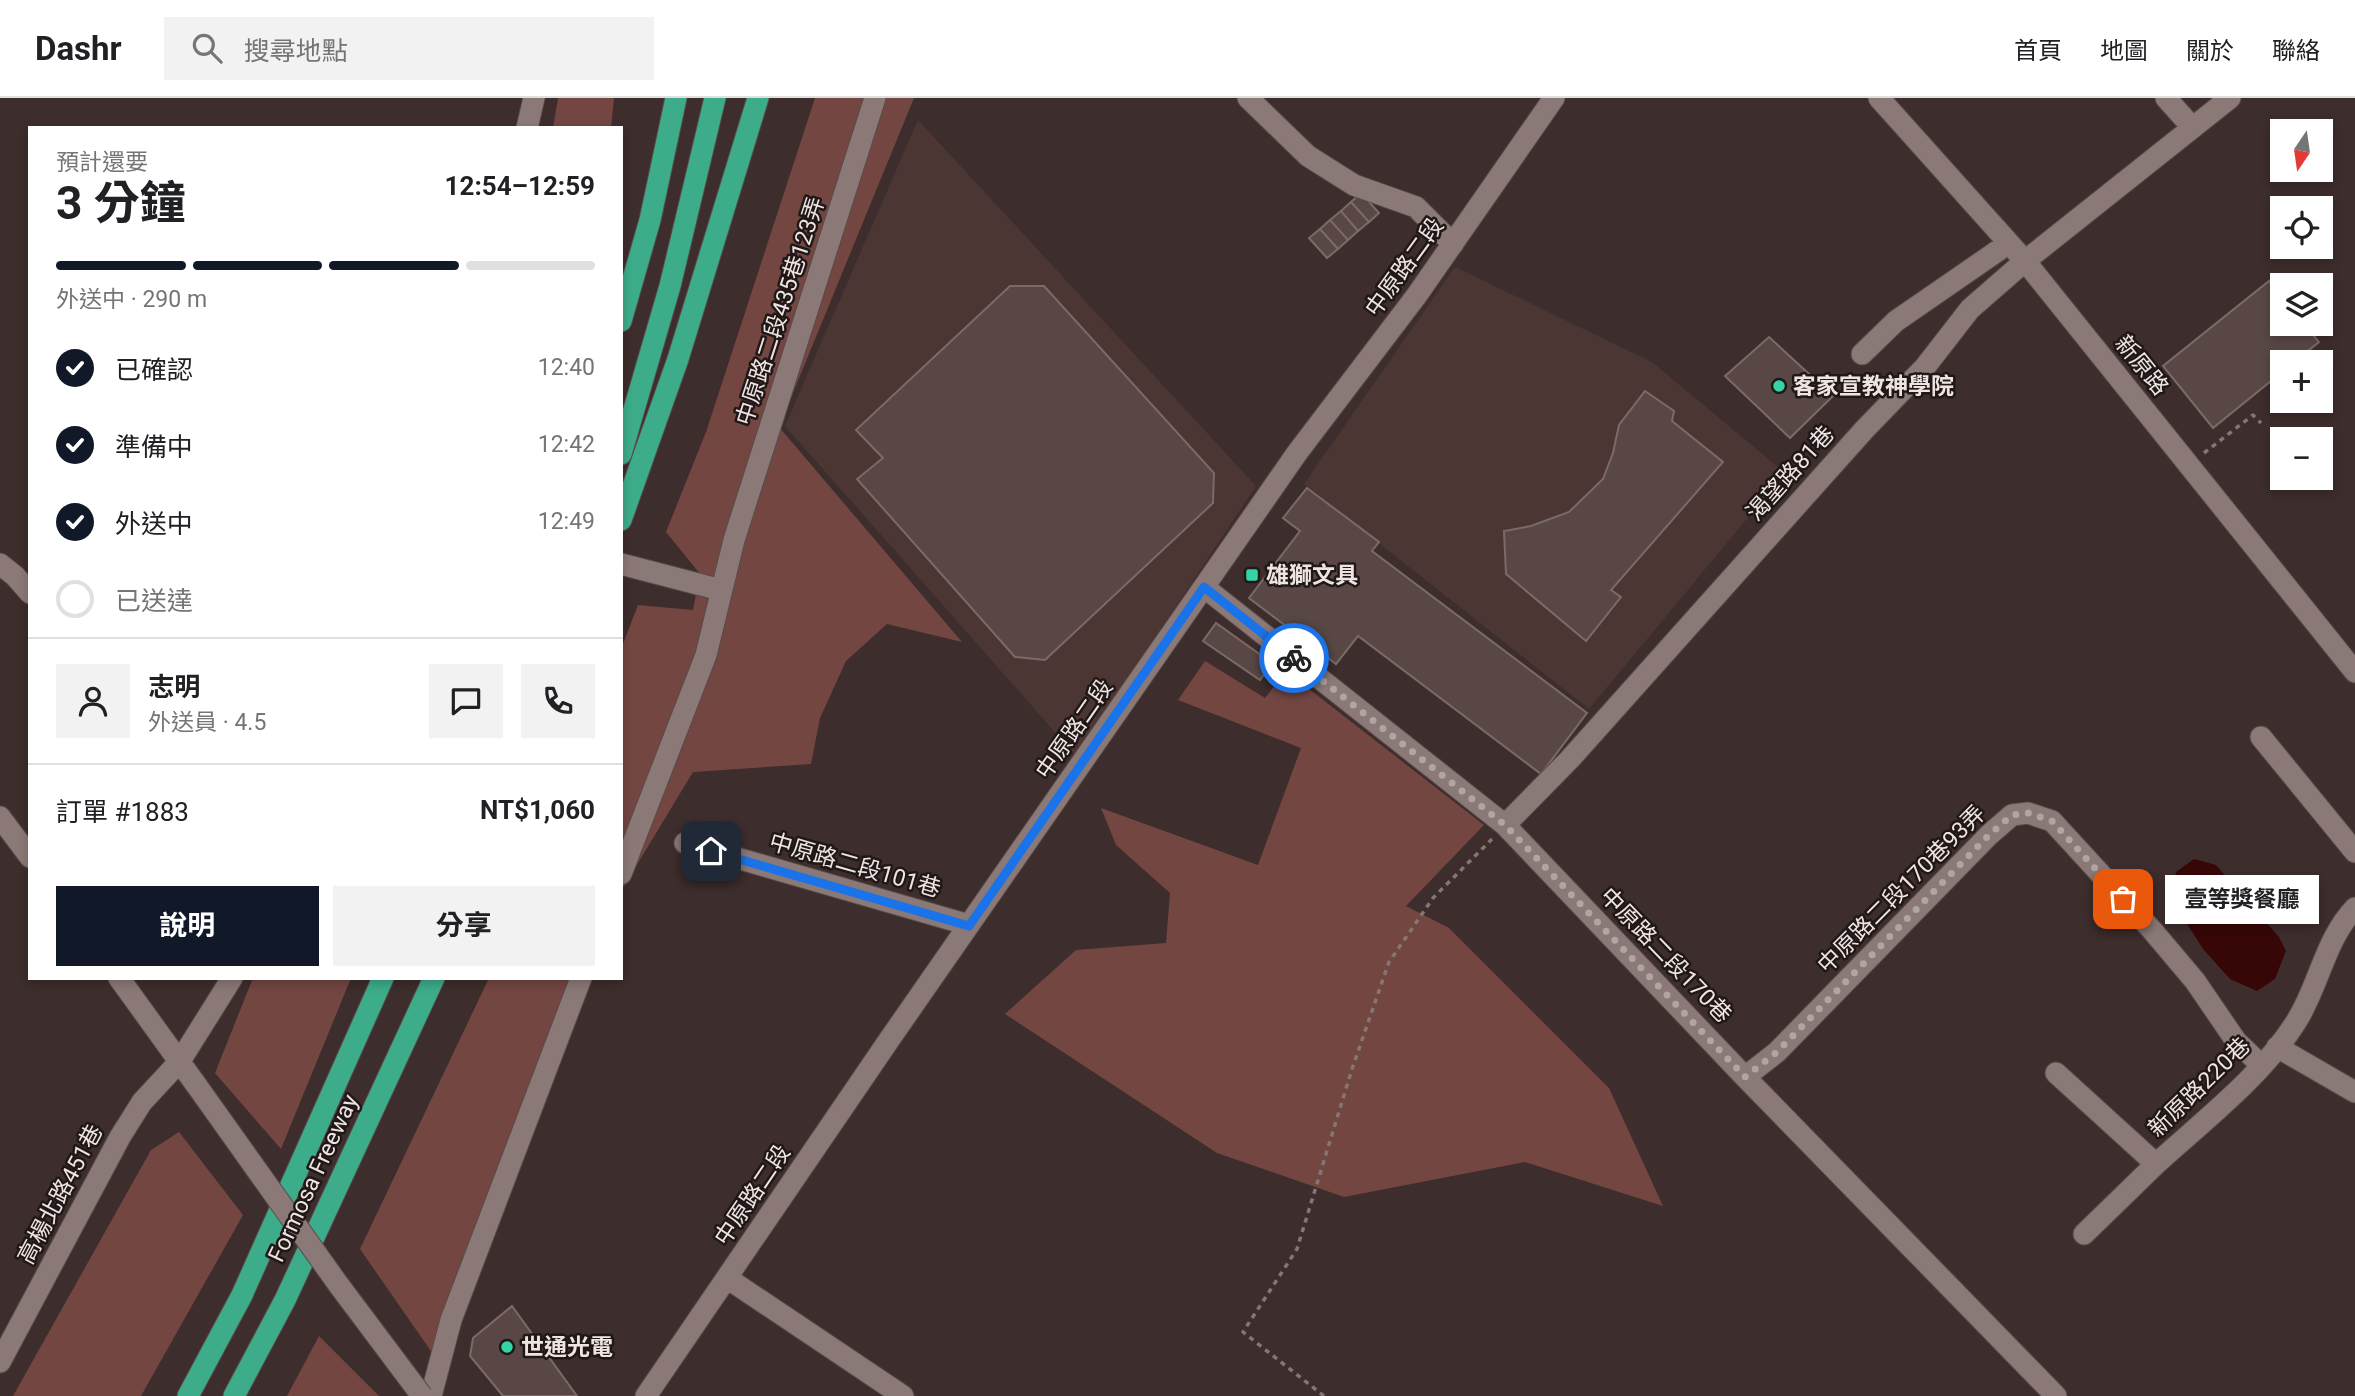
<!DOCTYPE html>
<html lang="zh-TW">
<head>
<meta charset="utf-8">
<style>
	body { margin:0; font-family:Roboto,"Noto Sans TC",sans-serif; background:#f2f2f2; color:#202124; height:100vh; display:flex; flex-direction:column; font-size:26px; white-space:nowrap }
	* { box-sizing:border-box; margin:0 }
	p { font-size:23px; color:#757577 }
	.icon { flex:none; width:38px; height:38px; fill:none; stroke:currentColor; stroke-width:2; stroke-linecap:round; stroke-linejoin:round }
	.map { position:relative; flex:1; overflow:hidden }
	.side { position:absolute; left:28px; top:28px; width:595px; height:854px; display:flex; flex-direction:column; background:#fff; border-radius:0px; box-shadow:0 4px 10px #0003 }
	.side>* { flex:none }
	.needle { width:46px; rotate:193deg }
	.fabs { position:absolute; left:2270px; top:21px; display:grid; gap:14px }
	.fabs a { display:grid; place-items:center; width:63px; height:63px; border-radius:0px; background:#fff; box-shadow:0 4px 10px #0003; font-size:35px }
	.pin { position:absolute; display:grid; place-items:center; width:60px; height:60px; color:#fff; margin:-30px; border-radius:14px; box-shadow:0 4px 10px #0006 }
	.courier { position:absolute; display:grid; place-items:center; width:70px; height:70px; margin:-35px; border:5px solid #1a73e8; border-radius:50%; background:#fff; color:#222; box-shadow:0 2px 9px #0007 }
	.bubble { position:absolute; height:49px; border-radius:0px; background:#fff; box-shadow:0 4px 10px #0003; font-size:23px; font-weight:700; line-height:49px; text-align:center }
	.head em { font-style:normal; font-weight:700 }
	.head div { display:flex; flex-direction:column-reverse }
	.head { display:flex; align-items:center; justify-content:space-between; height:119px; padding:0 28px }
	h1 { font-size:46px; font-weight:700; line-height:52px }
	.bar { display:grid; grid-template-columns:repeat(4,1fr); gap:10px 7px; align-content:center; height:84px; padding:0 28px }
	.bar i { height:9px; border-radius:5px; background:#e0e0e0 }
	.bar .current { background:#111827 }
	.bar p { grid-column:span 4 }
	.line { display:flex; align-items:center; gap:18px; padding:0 28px; border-top:2px solid #e0e0e0 }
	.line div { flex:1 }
	.round { display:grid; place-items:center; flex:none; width:74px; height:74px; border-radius:0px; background:#f2f2f2 }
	ol { padding:0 28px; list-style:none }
	li { display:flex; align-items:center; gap:21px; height:77px }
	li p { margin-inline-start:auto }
	li .icon { padding:7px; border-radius:50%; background:#111827; color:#fff; stroke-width:4 }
	li:last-child { color:#757577 }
	li i { width:38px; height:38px; border:4px solid #e0e0e0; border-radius:50% }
	.button { display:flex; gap:14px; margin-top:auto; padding:14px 28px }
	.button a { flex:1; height:80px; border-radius:0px; background:#111827; color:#fff; font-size:28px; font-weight:700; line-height:80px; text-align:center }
	.button a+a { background:#f2f2f2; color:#202124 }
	header { display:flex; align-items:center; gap:42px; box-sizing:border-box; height:98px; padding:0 35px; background:#fff; border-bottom:2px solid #e0e0e0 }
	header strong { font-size:33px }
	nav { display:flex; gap:38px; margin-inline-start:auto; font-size:24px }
	.search { width:490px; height:63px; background:#f2f2f2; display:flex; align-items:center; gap:18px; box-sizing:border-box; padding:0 24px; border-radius:0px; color:#757577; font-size:26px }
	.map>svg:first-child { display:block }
	.built { fill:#4c3634 }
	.green { fill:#734642 }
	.water { fill:#370707 }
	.building { fill:#584745; stroke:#7c6a68; stroke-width:2 }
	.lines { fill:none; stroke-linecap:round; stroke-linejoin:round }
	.minor-casing { stroke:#584b4a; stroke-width:23 }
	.highway-casing { stroke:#584b4a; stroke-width:23 }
	.path { stroke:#847675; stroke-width:3.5; stroke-dasharray:5 5; stroke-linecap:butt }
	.minor { stroke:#8b7977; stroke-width:21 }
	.highway { stroke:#3dac8a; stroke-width:21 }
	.minor-bridge-casing { stroke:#584b4a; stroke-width:23; stroke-linecap:butt }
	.minor-bridge { stroke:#8b7977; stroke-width:21 }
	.done { stroke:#b1a4a3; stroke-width:7; stroke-dasharray:0 12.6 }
	.route { stroke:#1a73e8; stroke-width:9 }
	.poi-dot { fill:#34d4a7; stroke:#1f1817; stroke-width:2.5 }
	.labels { text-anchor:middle; stroke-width:5; stroke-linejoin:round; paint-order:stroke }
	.street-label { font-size:23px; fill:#efe4e3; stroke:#1f1817 }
	.poi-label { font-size:23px; font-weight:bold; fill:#efe4e3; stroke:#1f1817; text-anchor:start }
</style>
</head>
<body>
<header>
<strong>Dashr</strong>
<div class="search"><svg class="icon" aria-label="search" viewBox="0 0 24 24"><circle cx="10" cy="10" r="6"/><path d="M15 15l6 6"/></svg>搜尋地點</div>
<nav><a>首頁</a><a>地圖</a><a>關於</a><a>聯絡</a></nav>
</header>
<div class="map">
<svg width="2355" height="1298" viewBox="0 0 2355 1298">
	<rect width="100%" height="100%" fill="#3d2d2c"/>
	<path class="built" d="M918,22L1256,388L1076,658L785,328Z
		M1455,169L1652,264L1785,375L1589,611L1304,386Z"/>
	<path class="green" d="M558,0H614L611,30H553Z
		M815,0H914L779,329L962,544L887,526L846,563L820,620L811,666L693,674L621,793V551L638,507L693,512L700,476L666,434L706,334Z
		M1205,563L1265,600L1286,573L1484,727L1406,808L1449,830L1609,990L1663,1108L1525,1064L1344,1099L1217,1055L1005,916L1076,852L1166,845L1170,795L1116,747L1101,710L1258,767L1301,650L1178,602Z
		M253,880H351L281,1051L215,975Z
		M489,880H587L442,1269L360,1151Z
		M179,1034L243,1117L141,1298H13L151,1052Z
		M319,1238L379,1298H287Z"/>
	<path class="water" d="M2194,761L2216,767L2279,839L2286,853L2275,881L2257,893L2230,881L2203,851L2184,821L2172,795L2176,774Z"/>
	<path class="building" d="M1361,95L1379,115L1369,124L1351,104Z
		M1351,104L1369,124L1358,133L1341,113Z
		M1341,113L1358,133L1348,142L1330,122Z
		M1330,122L1348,142L1338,151L1320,131Z
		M1320,131L1338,151L1327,160L1309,140Z
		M2269,183L2282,199V226H2304L2319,244L2294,264H2282V274L2213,330L2163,268Z
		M1010,188H1044L1214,375L1213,405L1045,562L1015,559L857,381L883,360L856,332Z
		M1769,239L1833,298L1790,340L1725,278Z
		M1645,293L1674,313L1672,323L1723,364L1611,492L1621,499L1586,543L1506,476L1504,433L1531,428L1569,414L1603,381L1613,355L1619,327Z
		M1307,390L1379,444L1372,453L1587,615L1541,676L1358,538L1336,566L1249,500L1300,433L1283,420Z
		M1216,525L1272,565L1260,582L1203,543Z
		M512,1208L577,1298H503L470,1258L473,1240Z"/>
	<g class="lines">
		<defs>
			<path id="minor" d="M1248,0L1308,58L1354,87L1416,109L1453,146
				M1879,0L2025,163L2355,574
				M2166,0L2192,29
				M527,30L534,0
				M1862,256L1896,223L2009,145
				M0,466L15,478L30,495
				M621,466L721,492
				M1204,489L1505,727L1745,979L2056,1298
				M2261,639L2355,754
				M0,719L30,759
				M1505,727L1570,661L1864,332L1925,269L1970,211L2025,163L2230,0
				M685,745L969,827
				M621,776L706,557L734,442L875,0
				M119,880L197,988
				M2277,949L2355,994
				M2056,975L2156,1066C2203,1023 2262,978 2296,924C2319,888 2325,841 2355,810
				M1745,979L1777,954L1989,737L2012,717L2028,715L2052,723L2152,832L2195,883L2236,943L2261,967
				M2084,1136L2156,1066
				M727,1180L903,1298
				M0,1264L120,1039L142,1004L180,963L232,880
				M431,1298L451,1222L581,880
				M646,1298L889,942L1297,355L1417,197L1554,0"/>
			<path id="highway" d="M621,223L650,122L676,0
				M621,356L670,188L715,0
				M621,422L678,261L758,0
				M188,1298L242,1197L383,880
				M234,1298L285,1202L434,880"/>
		</defs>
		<use href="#minor" class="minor-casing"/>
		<use href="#highway" class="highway-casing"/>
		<path class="path" d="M2204,355L2253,317L2261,325
			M1324,1298L1243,1234L1297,1151L1352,971L1389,864L1433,800L1492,741"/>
		<use href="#minor" class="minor"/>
		<use href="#highway" class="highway"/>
		<defs>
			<path id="minor-bridge" d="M197,988L338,1186L422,1298"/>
		</defs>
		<use href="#minor-bridge" class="minor-bridge-casing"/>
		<use href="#minor-bridge" class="minor-bridge"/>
	</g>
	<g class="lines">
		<path class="done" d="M1294,560L1505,727L1745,979L1777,954L1989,737L2012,717L2028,715L2052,723L2123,801"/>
		<path class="route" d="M711,753L969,828L1204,489L1294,560"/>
	</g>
	<g class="poi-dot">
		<circle cx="1779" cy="288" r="7"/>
		<rect x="1245" y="470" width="14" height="14" rx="3.5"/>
		<circle cx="507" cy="1249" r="7"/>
	</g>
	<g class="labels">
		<g class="street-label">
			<text transform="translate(1404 169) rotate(-54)" y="8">中原路二段</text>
			<text transform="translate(780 213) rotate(-72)" y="8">中原路二段435巷123弄</text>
			<text transform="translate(2142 267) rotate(51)" y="8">新原路</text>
			<text transform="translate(1790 375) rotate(-48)" y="8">渴望路81巷</text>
			<text transform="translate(1074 631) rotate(-55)" y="8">中原路二段</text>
			<text transform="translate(855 767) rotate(16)" y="8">中原路二段101巷</text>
			<text transform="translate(1901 791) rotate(-45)" y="8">中原路二段170巷93弄</text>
			<text transform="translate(1666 857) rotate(46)" y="8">中原路二段170巷</text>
			<text transform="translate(2199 989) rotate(-44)" y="8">新原路220巷</text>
			<text transform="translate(313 1080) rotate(-65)" y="8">Formosa Freeway</text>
			<text transform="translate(60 1096) rotate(-62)" y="8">高楊北路451巷</text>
			<text transform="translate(752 1097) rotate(-56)" y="8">中原路二段</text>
		</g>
		<g class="poi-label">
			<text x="1793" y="296">客家宣教神學院</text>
			<text x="1266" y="485">雄獅文具</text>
			<text x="521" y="1257">世通光電</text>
		</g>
	</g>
</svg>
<div class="fabs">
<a><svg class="needle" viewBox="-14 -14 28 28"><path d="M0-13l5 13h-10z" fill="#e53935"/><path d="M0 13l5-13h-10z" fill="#757577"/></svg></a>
<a><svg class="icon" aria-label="locate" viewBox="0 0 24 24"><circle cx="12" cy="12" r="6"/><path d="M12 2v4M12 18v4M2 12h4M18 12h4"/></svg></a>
<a><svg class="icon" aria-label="layers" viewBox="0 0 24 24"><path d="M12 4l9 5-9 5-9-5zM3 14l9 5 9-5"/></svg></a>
<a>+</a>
<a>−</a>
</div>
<div class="pin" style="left:2123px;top:801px;background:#ea580c"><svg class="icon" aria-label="bag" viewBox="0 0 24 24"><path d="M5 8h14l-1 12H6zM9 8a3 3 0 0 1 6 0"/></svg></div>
<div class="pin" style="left:711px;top:753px;background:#1f2937"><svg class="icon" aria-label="home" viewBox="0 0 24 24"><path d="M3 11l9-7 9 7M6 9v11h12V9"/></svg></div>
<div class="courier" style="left:1294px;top:560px"><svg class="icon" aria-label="bike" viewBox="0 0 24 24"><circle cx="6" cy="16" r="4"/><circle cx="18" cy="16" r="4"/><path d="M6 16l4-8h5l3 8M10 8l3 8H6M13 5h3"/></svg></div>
<div class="bubble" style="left:2165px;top:777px;width:154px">壹等獎餐廳</div>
<section class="side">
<div class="head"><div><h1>3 分鐘</h1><p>預計還要</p></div><em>12:54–12:59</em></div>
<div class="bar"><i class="current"></i><i class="current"></i><i class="current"></i><i></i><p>外送中 · 290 m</p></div>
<ol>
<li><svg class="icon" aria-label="check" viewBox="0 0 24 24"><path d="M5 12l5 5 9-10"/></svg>已確認<p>12:40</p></li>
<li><svg class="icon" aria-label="check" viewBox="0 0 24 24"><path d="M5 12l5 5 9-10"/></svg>準備中<p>12:42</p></li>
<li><svg class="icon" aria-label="check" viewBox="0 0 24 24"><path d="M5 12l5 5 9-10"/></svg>外送中<p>12:49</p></li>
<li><i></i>已送達</li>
</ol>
<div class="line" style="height:126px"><a class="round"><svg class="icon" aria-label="person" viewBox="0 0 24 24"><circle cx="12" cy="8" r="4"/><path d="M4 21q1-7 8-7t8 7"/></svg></a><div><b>志明</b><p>外送員 · 4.5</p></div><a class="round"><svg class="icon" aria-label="chat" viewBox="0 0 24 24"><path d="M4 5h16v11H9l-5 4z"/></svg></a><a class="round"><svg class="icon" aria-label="phone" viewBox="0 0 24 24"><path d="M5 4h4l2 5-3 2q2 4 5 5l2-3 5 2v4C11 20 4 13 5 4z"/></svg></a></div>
<div class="line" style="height:91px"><div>訂單 #1883</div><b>NT$1,060</b></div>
<div class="button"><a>說明</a><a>分享</a></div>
</section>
</div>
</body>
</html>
